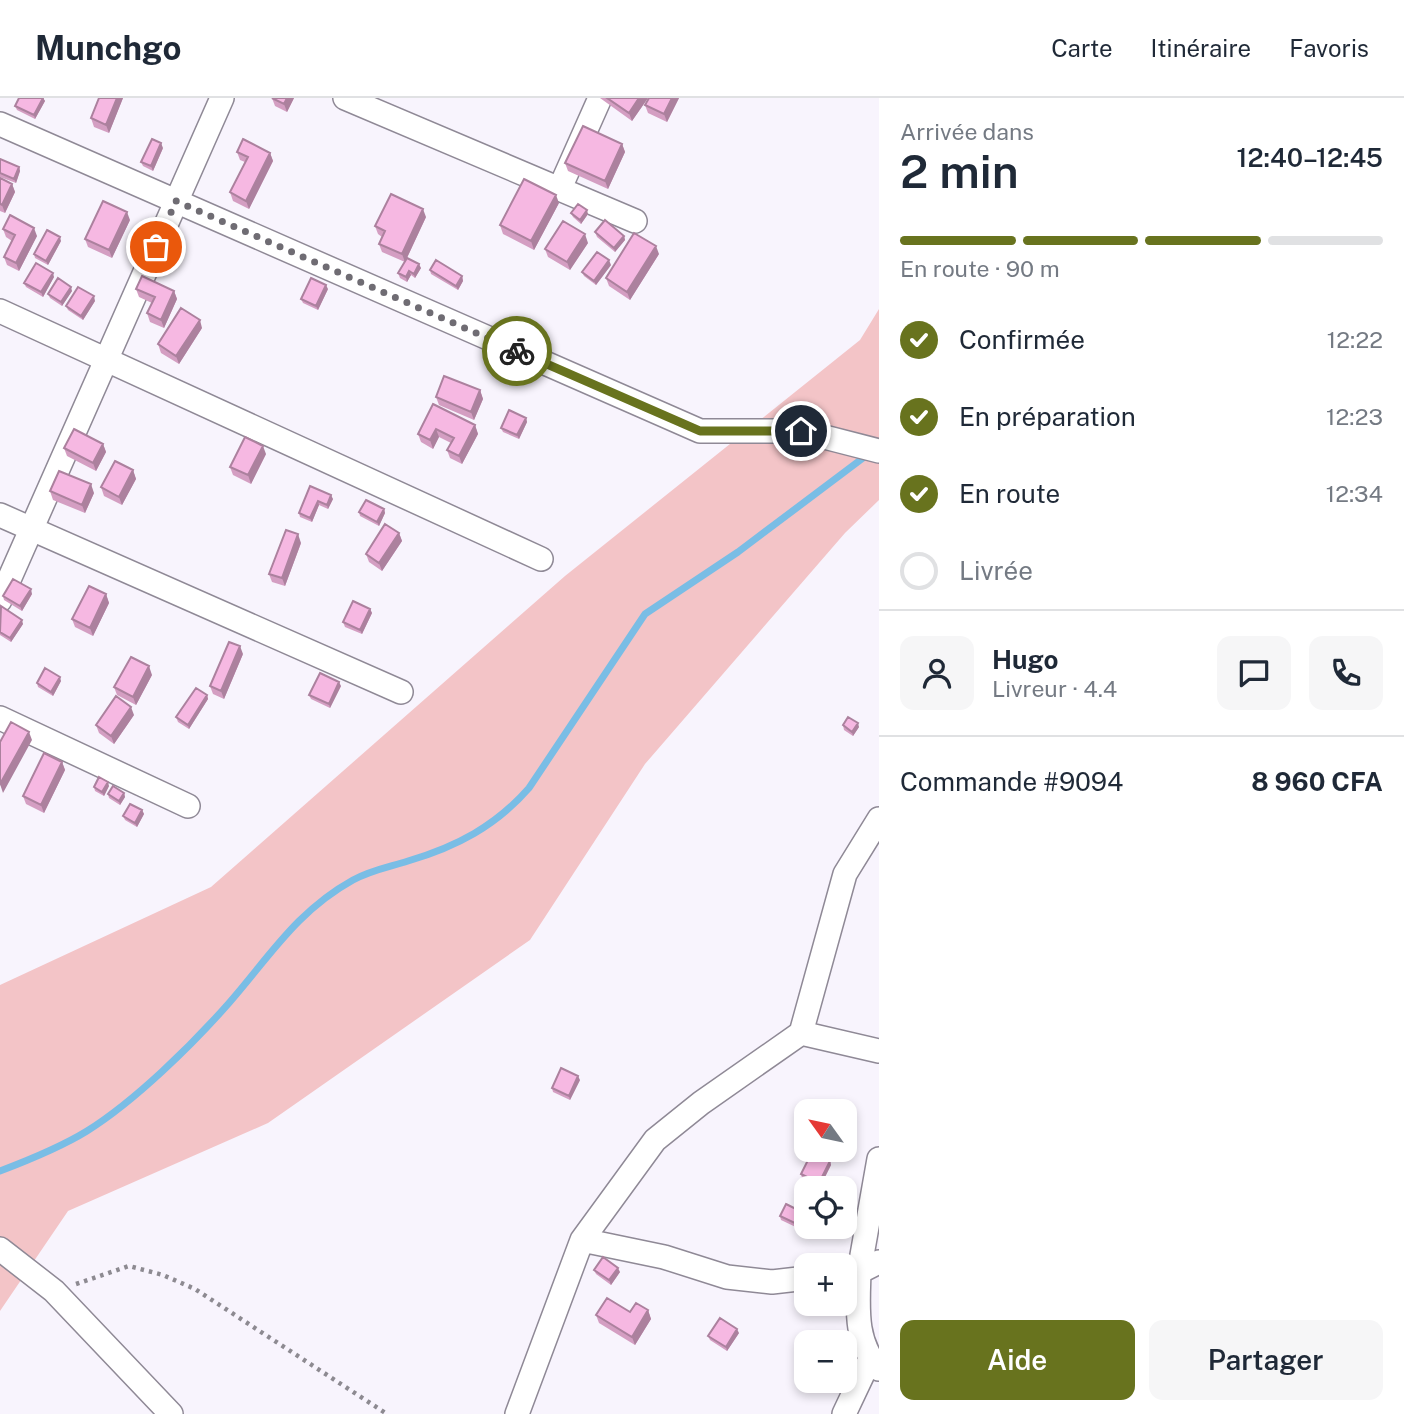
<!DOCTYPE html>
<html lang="fr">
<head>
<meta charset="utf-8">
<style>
	body { margin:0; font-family:"Public Sans",sans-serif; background:#f6f6f7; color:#1f2937; height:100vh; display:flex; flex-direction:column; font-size:26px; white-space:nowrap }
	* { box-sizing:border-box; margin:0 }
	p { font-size:23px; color:#747a83 }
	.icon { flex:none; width:38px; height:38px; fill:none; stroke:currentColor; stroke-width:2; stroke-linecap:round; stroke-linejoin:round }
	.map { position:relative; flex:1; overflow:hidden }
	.details { display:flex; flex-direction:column; background:#fff; width:525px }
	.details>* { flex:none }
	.needle { width:46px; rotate:303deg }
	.controls { position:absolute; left:794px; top:1001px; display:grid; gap:14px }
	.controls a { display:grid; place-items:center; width:63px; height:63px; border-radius:14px; background:#fff; box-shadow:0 4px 10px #0003; font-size:35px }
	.pin { position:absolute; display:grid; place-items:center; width:60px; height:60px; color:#fff; margin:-30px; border:4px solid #fff; border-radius:50%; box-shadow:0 2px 7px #0007 }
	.courier { position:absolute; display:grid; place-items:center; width:70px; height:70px; margin:-35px; border:5px solid #68731e; border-radius:50%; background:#fff; color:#222; box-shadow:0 2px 9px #0007 }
	.overview em { font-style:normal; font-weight:600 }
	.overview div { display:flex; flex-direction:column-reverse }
	.overview { display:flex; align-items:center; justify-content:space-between; height:119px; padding:0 21px }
	h1 { font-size:46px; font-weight:600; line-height:52px }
	.bar { display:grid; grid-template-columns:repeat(4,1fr); gap:10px 7px; align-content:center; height:84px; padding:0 21px }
	.bar i { height:9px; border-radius:5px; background:#e0e1e3 }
	.bar .current { background:#68731e }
	.bar p { grid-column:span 4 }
	.line { display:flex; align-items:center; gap:18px; padding:0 21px; border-top:2px solid #e0e1e3 }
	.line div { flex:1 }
	.round { display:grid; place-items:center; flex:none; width:74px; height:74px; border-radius:14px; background:#f6f6f7 }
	ol { padding:0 21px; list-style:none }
	li { display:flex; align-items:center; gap:21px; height:77px }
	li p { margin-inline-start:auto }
	li .icon { padding:7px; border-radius:50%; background:#68731e; color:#fff; stroke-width:4 }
	li:last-child { color:#747a83 }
	li i { width:38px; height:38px; border:4px solid #e0e1e3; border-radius:50% }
	.action { display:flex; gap:14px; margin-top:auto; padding:14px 21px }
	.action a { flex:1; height:80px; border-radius:14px; background:#68731e; color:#fff; font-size:28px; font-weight:600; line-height:80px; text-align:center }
	.action a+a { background:#f6f6f7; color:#1f2937 }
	header { display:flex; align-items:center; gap:42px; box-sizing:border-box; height:98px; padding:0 35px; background:#fff; border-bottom:2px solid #e0e1e3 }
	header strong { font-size:33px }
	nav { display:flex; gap:38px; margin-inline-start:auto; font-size:24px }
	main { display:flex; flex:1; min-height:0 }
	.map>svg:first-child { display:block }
	.green { fill:#f3c4c7 }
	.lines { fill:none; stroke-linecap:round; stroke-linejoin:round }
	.stream { stroke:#79bde5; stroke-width:7 }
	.minor-casing { stroke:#8f8996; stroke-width:26 }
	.path { stroke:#8d8a91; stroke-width:4.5; stroke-dasharray:3.5 5; stroke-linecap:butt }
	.minor { stroke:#fff; stroke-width:23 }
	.wall { fill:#d49ec2 }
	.shaded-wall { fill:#ac819e }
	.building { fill:#f6b8e2; stroke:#ac819e; stroke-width:2 }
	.done { stroke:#6f6c73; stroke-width:7; stroke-dasharray:0 12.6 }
	.route { stroke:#68731e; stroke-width:9 }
</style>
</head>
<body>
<header>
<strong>Munchgo</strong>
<nav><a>Carte</a><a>Itinéraire</a><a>Favoris</a></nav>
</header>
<main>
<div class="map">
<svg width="879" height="1316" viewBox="0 0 879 1316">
	<rect width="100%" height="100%" fill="#f8f4fd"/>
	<path class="green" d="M879,211V402L845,435L645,666L530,842L268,1025L68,1113L0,1213V887L211,789L565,478L860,242Z"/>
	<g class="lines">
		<path class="stream" d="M0,1073C29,1062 61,1049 87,1033C135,1003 192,947 229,905C270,858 297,813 353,782C371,772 389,769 408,763C456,749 496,728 529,690L645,516L738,454L867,357"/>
		<defs>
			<path id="minor" d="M345,0L635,123
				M0,26L700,333H801L879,353
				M560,90L600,0
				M0,213L541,461
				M0,417L401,594
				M0,502L222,0
				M0,620L188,708
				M801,935L879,953
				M582,1142L664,1159L727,1179L772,1184L807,1180
				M0,1151L54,1193L171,1316
				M879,1164L859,1174C858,1209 854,1243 879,1271
				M845,1176L859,1174L879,1061
				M517,1316L582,1142L655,1042L701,1005L801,935L845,776L879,721
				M844,1316L870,1261"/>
		</defs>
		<use href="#minor" class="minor-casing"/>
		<path class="path" d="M76,1186L129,1168L163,1177L195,1191L387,1316"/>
		<use href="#minor" class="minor"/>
	</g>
	<path class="wall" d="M19,0H43L45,3L35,21L17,12L15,8Z
		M99,0H123L109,35L94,29L91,20Z
		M272,0H294L287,14L275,8Z
		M600,0H648L632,23Z
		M649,0H679L667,24L648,15L645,7Z
		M622,46L625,54L608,91L568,73L565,65Z
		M163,50L153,73L143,68L141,64Z
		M237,54L270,55L273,63L249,111L233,103L230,94L245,64L240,62Z
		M0,61L19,69L20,73L16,85L0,79Z
		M0,80L12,86L15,94L5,115L0,113Z
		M559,105L534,152L503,136L500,127Z
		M571,115L588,116L581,126L573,119Z
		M426,119L407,160L421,170L415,180L411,177L407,184L400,180L398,175L405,164L382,154L379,146L382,139L378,136L375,128Z
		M130,122L112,160L88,149L85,141Z
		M3,131L37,138L19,173L7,167L4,159L12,143L6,139Z
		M595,134L624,138L625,142L615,154L597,139Z
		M61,143L48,167L35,160L34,156Z
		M588,145L570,172L548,159L545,151Z
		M659,156L630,202L609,188L606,180Z
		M611,167L596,187L584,178L582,174Z
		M430,172L462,178L463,183L458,192L431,176Z
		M54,179L43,199L26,189L24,185Z
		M136,191L174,193L177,201L164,230L150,224L147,215L152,205L139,199Z
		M328,191L318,212L303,205L301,201Z
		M72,193L62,208L50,200L48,196Z
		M95,203L83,222L68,212L66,208Z
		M202,230L179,266L161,255L158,246Z
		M480,292L483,301L474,322L439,307L436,299Z
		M433,306L475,327L478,336L462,366L450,360L447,352L451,345L439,339L433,351L421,344L418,336Z
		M526,320L527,324L519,341L503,334L501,330Z
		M103,346L106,354L96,373L67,358L64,350Z
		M266,356L251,386L233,377L230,369Z
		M133,372L136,381L122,407L104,398L101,389Z
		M310,388L333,401L328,411L319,407L312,424L300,419L299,415Z
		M50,393L94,395L85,415L53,402Z
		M384,411L385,415L379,428L360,418L359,414Z
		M399,435L402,443L382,473L369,464L366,456Z
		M301,445L285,488L272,484L269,476Z
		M32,496L22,513L4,502L3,498Z
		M106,496L109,505L93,538L75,529L72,521Z
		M0,509L23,526L11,544L0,537Z
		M370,511L372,515L362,536L345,529L343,524Z
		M243,556L224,601L213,596L210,588Z
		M152,577L136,607L117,597L114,589Z
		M61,583L53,598L38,589L37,585Z
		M341,588L330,610L311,601L309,597Z
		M207,597L208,601L189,631L178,624L176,619Z
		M134,617L114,646L99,635L96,627Z
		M843,627L859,629L853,638L844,632Z
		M62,664L65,672L44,715L26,706L23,698Z
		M109,688L104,698L95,693L94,689Z
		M124,695L125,699L120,707L109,700L108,696Z
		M142,712L144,716L137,729L125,722L123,718Z
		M580,982L570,1002L553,994L552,990Z
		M830,1063L831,1067L820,1089L802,1080L801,1076Z
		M807,1117V1122L802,1132L781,1122L780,1118Z
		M594,1172L620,1174L611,1187L596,1176Z
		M648,1212L651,1221L635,1247L599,1225L596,1217Z
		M739,1235L727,1253L710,1242L708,1238Z"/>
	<path class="shaded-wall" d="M43,0L45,3L35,21L34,17Z
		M117,0H123L109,35L106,27Z
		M287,0H294L287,14L284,6Z
		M639,0H648L632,23L629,15Z
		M672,0H679L667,24L664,16Z
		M161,45L163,50L153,73L151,68Z
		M622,46L625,54L608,91L605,83Z
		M270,55L273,63L249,111L246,103Z
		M19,69L20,73L16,85L14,81Z
		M12,86L15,94L5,115L2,107Z
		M556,97L559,105L534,152L531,143Z
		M423,111L426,119L405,164L402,156Z
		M587,112L588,116L581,126L580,122Z
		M127,114L130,122L112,160L109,152Z
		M34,130L37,138L19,173L16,165Z
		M585,136L588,145L570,172L567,164Z
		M624,138L625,142L615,154L614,150Z
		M60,139L61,143L48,167L46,163Z
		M656,148L659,156L630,202L627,194Z
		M609,162L611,167L596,187L594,183Z
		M419,166L421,170L415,180L414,176Z
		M409,173L411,177L407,184L406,179Z
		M53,175L54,179L43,199L41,194Z
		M462,178L463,183L458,192L456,188Z
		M326,187L328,191L318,212L316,208Z
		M71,189L72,193L62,208L61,204Z
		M174,193L177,201L164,230L161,222Z
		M94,198L95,203L83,222L81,218Z
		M200,222L202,230L179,266L176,258Z
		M480,292L483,301L474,322L471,314Z
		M526,320L527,324L519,341L517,337Z
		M475,327L478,336L462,366L459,358Z
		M436,331L439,339L433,351L430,342Z
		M103,346L106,354L96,373L93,365Z
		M263,348L266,356L251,386L248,377Z
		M133,372L136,381L122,407L119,399Z
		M91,386L94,395L85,415L82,407Z
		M331,397L333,401L328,411L327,407Z
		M318,403L319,407L312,424L310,420Z
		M384,411L385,415L379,428L377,424Z
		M399,435L402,443L382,473L379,465Z
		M298,436L301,445L285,488L282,480Z
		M31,491L32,496L22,513L20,508Z
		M106,496L109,505L93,538L90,530Z
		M370,511L372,515L362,536L360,532Z
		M22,522L23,526L11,544L10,540Z
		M240,548L243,556L224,601L221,593Z
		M149,568L152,577L136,607L133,599Z
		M60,579L61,583L53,598L51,594Z
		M339,584L341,588L330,610L329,606Z
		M207,597L208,601L189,631L188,627Z
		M131,609L134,617L114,646L111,638Z
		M858,625L859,629L853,638L852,634Z
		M29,634L32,642L3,695L0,686Z
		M62,664L65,672L44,715L41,707Z
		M108,684L109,688L104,698L102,694Z
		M124,695L125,699L120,707L119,703Z
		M142,712L144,716L137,729L135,725Z
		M578,978L580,982L570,1002L569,998Z
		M830,1063L831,1067L820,1089L819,1085Z
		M806,1116L807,1122L802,1132L801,1128Z
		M618,1170L620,1174L611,1187L609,1182Z
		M648,1212L651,1221L635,1247L632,1239Z
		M737,1231L739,1235L727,1253L726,1249Z"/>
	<path class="building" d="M19,0H43L34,17L15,8Z
		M99,0H117L106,27L91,20Z
		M272,0H287L284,6Z
		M607,0H639L629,15Z
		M649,0H672L664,16L645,7Z
		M583,28L622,46L605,83L565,65Z
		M152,41L161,45L151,68L141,64Z
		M243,41L270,55L246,103L230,94L248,59L237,54Z
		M0,61L19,69L14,81L0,75Z
		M0,80L12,86L2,107L0,106Z
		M524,81L556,97L531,143L500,127Z
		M391,96L423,111L402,156L379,146L385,133L375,128Z
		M103,103L127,114L109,152L85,141Z
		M578,106L587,112L580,122L571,115Z
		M10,117L34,130L16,165L4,159L15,137L3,131Z
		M605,122L624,138L614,150L595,134Z
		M563,123L585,136L567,164L545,151Z
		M47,132L60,139L46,163L34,156Z
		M634,135L656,148L627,194L606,180Z
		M597,154L609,162L594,183L582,174Z
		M407,160L419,166L414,176L409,173L406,179L398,175Z
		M436,162L462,178L456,188L430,172Z
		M36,165L53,175L41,194L24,185Z
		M142,178L174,193L161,222L147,215L155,199L136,191Z
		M58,180L71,189L61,204L48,196Z
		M311,180L326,187L316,208L301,201Z
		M78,189L94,198L81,218L66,208Z
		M181,210L200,222L176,258L158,246Z
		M444,278L480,292L471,314L436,299Z
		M433,306L475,327L459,358L447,352L454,340L436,331L430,342L418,336Z
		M509,312L526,320L517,337L501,330Z
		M74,331L103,346L93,365L64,350Z
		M245,339L263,348L248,377L230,369Z
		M115,363L133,372L119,399L101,389Z
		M59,373L91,386L82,407L50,393Z
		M310,388L331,397L327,407L318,403L310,420L299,415Z
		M366,402L384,411L377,424L359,414Z
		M385,426L399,435L379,465L366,456Z
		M286,432L298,436L282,480L269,476Z
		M13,481L31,491L20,508L3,498Z
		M89,488L106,496L90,530L72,521Z
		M353,503L370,511L360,532L343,524Z
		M1,508L22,522L10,540L0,534Z
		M229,544L240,548L221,593L210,588Z
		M131,559L149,568L133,599L114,589Z
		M45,570L60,579L51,594L37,585Z
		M320,575L339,584L329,606L309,597Z
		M196,590L207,597L188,627L176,619Z
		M116,598L131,609L111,638L96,627Z
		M848,619L858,625L852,634L843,627Z
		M11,624L29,634L0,686V644Z
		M44,655L62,664L41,707L23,698Z
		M99,679L108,684L102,694L94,689Z
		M113,688L124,695L119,703L108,696Z
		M130,706L142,712L135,725L123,718Z
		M561,970L578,978L569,998L552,990Z
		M812,1054L830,1063L819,1085L801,1076Z
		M786,1106L806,1116L801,1128L780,1118Z
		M603,1159L618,1170L609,1182L594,1172Z
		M607,1200L630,1214L636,1205L648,1212L632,1239L596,1217Z
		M720,1220L737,1231L726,1249L708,1238Z"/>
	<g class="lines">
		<path class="done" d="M156,149L176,103L517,253"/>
		<path class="route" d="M517,253L700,333H801"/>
	</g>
</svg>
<div class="controls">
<a><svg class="needle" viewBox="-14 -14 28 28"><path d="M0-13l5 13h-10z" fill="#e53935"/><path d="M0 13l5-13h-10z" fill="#747a83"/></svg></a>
<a><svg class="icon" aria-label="locate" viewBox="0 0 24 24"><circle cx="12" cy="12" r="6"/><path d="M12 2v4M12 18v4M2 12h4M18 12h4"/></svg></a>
<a>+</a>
<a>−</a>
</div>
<div class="pin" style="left:156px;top:149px;background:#ea580c"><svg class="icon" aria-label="bag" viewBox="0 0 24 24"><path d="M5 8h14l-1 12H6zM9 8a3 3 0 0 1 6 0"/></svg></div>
<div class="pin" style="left:801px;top:333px;background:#1f2937"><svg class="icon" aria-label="home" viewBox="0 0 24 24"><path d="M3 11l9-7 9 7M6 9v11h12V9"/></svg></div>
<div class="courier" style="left:517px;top:253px"><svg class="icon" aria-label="bike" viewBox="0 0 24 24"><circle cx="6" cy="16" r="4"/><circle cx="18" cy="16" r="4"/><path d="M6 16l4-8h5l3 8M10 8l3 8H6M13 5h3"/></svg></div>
</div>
<section class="details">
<div class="overview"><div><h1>2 min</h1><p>Arrivée dans</p></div><em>12:40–12:45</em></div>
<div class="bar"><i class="current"></i><i class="current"></i><i class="current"></i><i></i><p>En route · 90 m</p></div>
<ol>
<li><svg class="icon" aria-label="check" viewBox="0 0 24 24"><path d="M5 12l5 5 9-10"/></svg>Confirmée<p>12:22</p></li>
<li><svg class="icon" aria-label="check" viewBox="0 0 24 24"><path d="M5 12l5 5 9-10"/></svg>En préparation<p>12:23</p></li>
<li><svg class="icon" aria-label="check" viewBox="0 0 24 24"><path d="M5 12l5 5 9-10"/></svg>En route<p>12:34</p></li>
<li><i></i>Livrée</li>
</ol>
<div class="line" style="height:126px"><a class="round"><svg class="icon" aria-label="person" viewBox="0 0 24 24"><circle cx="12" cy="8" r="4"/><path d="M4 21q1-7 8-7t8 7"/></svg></a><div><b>Hugo</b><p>Livreur · 4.4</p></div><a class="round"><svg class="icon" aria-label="chat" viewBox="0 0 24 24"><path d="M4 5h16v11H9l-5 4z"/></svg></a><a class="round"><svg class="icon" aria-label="phone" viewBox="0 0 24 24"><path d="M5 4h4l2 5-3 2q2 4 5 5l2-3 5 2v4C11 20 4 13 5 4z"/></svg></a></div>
<div class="line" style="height:91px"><div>Commande #9094</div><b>8 960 CFA</b></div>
<div class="action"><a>Aide</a><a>Partager</a></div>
</section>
</main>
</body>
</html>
